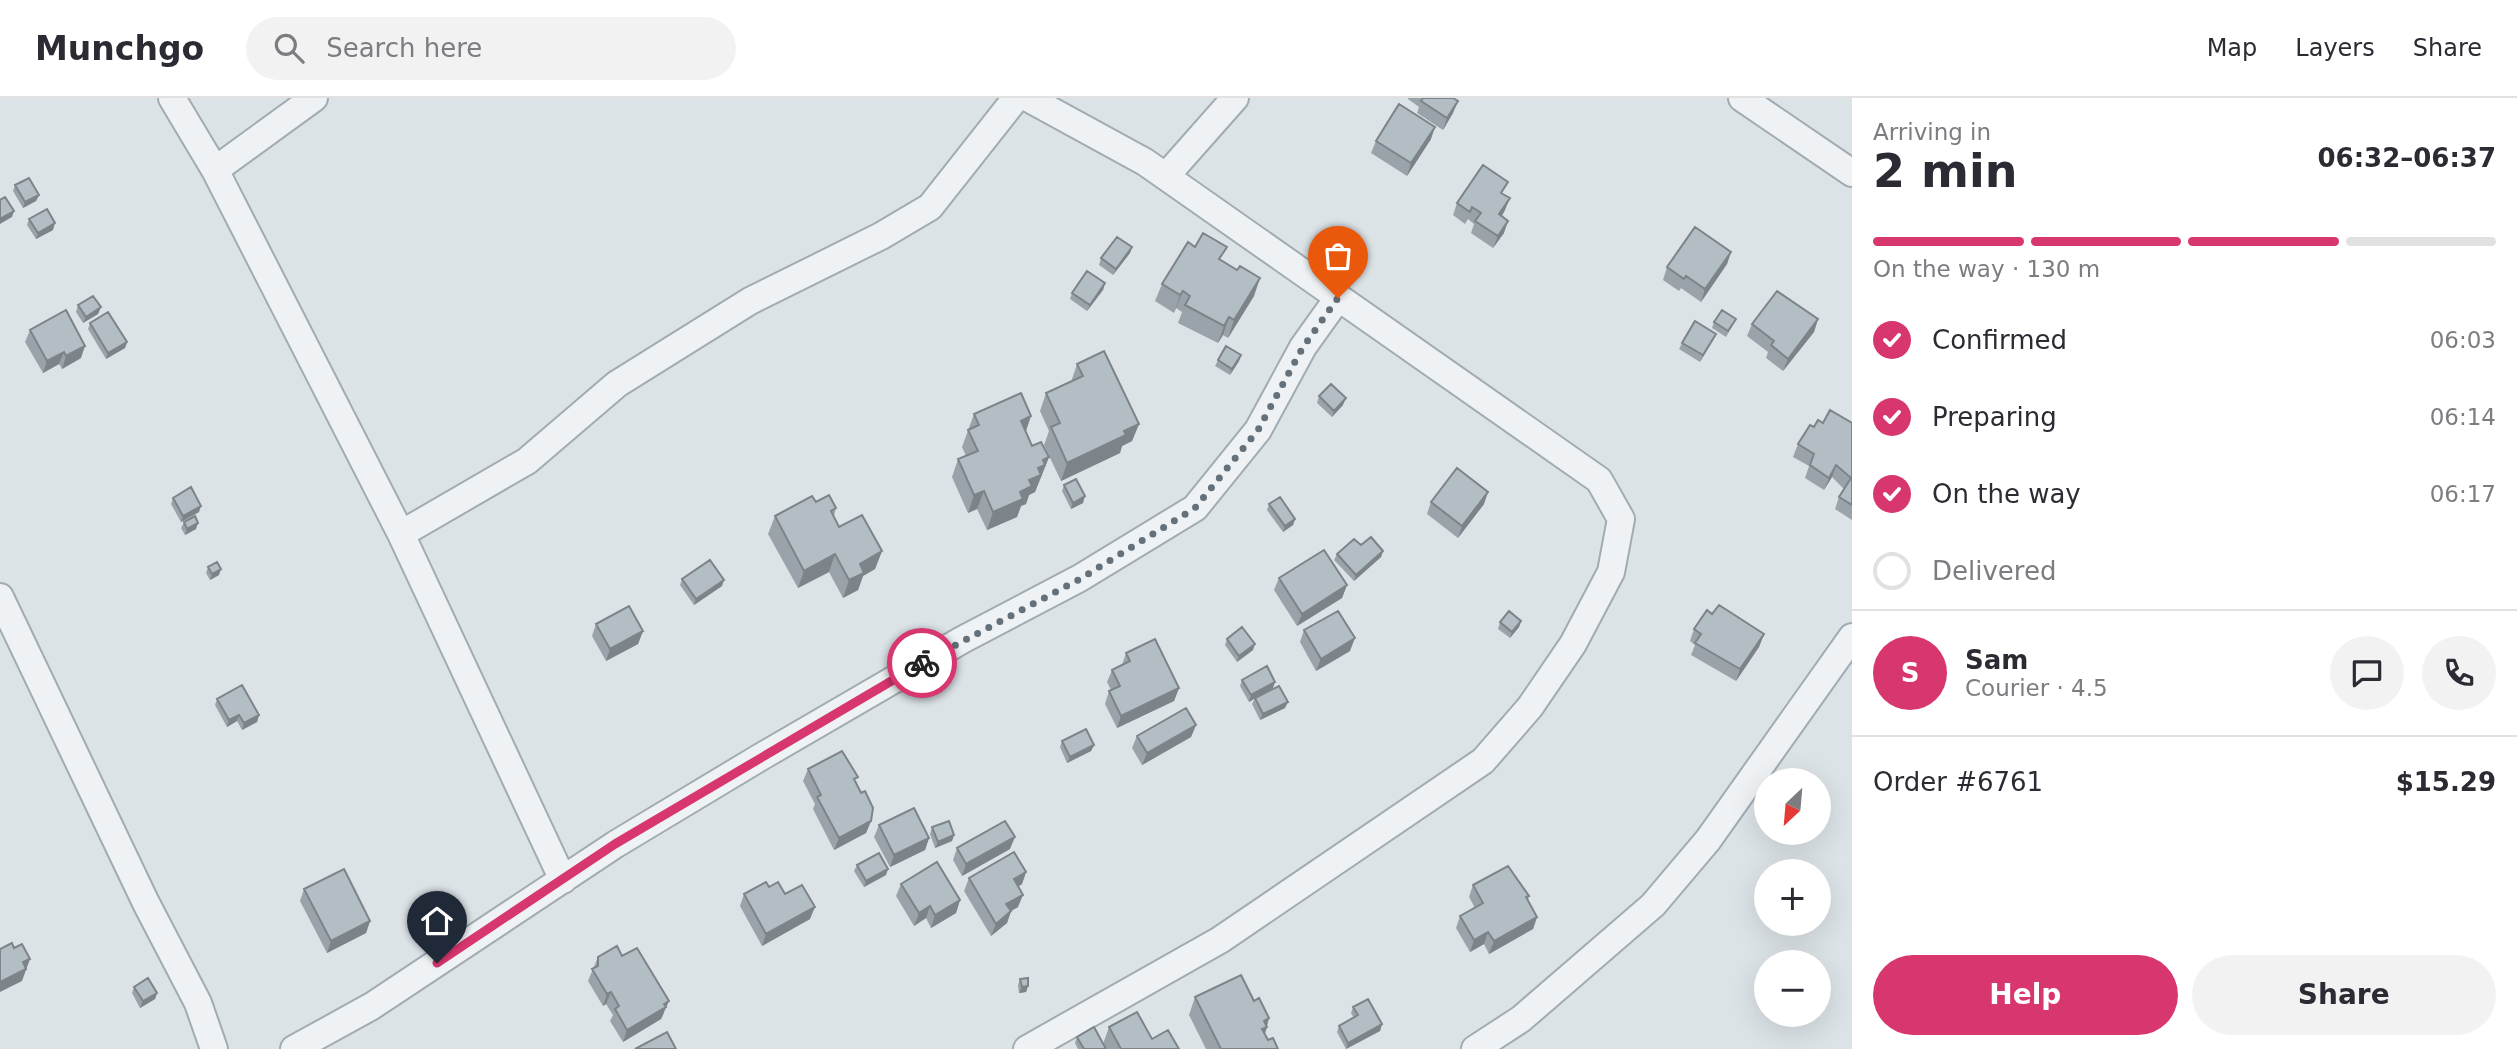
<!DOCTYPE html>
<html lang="en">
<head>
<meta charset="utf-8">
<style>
	body { margin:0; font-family:"DejaVu Sans",sans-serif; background:#f2f2f3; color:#2b2b33; height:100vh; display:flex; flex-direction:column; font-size:26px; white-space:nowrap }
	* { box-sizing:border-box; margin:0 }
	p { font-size:23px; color:#7c7c81 }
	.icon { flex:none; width:38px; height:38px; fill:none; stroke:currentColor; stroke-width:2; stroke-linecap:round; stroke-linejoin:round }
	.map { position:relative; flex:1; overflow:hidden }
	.drawer { display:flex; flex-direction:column; background:#fff; width:665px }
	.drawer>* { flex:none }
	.needle { width:46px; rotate:206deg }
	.tools { position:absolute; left:1754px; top:670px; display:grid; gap:14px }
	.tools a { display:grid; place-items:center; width:77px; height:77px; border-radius:50%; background:#fff; box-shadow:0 7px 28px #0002; font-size:35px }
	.pin { position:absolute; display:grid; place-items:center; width:60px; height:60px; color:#fff; margin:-72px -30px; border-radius:50% 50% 50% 0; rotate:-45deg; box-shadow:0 0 7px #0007 }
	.pin .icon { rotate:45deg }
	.courier { position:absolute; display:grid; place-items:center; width:70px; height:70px; margin:-35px; border:5px solid #d8366f; border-radius:50%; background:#fff; color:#222; box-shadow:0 2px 9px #0007 }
	.overview em { font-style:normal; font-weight:700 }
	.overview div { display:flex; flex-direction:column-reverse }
	.overview { display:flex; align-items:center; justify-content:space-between; height:119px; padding:0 21px }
	h1 { font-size:46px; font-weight:700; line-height:52px }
	.bar { display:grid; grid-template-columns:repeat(4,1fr); gap:10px 7px; align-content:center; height:84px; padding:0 21px }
	.bar i { height:9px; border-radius:5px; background:#e1e1e2 }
	.bar .on { background:#d8366f }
	.bar p { grid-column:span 4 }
	.line { display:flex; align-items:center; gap:18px; padding:0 21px; border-top:2px solid #e1e1e2 }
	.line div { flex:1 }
	.round { display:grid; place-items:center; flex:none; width:74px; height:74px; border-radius:37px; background:#f2f2f3 }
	ol { padding:0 21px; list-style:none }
	li { display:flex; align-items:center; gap:21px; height:77px }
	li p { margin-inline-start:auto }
	li .icon { padding:7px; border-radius:50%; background:#d8366f; color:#fff; stroke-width:4 }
	li:last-child { color:#7c7c81 }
	li i { width:38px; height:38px; border:4px solid #e1e1e2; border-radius:50% }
	.button { display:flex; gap:14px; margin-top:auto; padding:14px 21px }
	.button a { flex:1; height:80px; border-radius:42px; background:#d8366f; color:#fff; font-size:28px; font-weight:700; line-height:80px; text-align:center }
	.button a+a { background:#f2f2f3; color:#2b2b33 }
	header { display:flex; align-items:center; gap:42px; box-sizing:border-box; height:98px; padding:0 35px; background:#fff; border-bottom:2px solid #e1e1e2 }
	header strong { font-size:33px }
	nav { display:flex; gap:38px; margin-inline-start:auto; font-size:24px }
	.search { width:490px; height:63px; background:#f2f2f3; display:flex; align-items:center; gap:18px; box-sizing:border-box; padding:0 24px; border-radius:38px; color:#7c7c81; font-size:26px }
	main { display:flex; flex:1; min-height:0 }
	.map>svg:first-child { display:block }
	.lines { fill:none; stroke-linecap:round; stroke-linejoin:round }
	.street-casing { stroke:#a1abb1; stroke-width:30 }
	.street { stroke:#eff2f5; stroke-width:26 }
	.wall { fill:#9aa3a9 }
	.shaded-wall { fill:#7d8489 }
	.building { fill:#b3bdc4; stroke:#7d8489; stroke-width:2 }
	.done { stroke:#65717a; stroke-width:7; stroke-dasharray:0 12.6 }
	.route { stroke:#d8366f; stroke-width:9 }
</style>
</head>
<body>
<header>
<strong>Munchgo</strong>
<div class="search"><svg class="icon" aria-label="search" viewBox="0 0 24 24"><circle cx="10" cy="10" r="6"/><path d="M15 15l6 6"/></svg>Search here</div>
<nav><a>Map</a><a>Layers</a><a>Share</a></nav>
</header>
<main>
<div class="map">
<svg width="1852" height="951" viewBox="0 0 1852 951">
	<rect width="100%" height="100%" fill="#dce3e7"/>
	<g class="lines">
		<defs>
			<path id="street" d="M172,0L215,72L401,436L563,782
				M1742,0L1852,75
				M215,72L314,0
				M1166,78L1235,0
				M401,436L527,363L617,286L750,203L881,138L930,109L1016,0
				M0,499L146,805L198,905L214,951
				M294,951L372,908L616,746L759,660L962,542L1080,480L1195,410L1258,332L1303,249L1338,200
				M1027,951L1220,842L1483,663L1530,609L1573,546L1611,474L1621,421L1599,382L1145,64L1028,0
				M1475,951L1521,921L1653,807L1708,742L1852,539"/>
		</defs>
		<use href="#street" class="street-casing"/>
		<use href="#street" class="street"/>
	</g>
	<path class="wall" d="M1408,0H1454L1453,15L1443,32L1417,15L1419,9L1408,1Z
		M1431,41L1407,78L1371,55L1376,43Z
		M15,87L39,97L36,103L23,110L13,93Z
		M1504,96L1505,112L1502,118L1504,135L1493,150L1471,135L1474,126L1468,121L1465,126L1453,117L1457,105Z
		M29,121L53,132L36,141L27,127Z
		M1132,149L1130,155L1113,177L1099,167L1101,160Z
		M1195,149L1222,163L1254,198L1228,240L1223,237L1218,245L1178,225L1182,214L1176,210L1174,215L1155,203L1162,186Z
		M1731,154L1727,166L1701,204L1681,190L1679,193L1663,182L1667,169Z
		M1105,185L1103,192L1087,213L1070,201L1072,195Z
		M78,207L101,209L98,216L83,225L76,214Z
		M1736,221L1733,227L1726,239L1712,230L1714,224Z
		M1818,221L1814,234L1783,273L1766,260L1768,254L1747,238L1752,226Z
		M90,225L127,244L125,250L106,261L88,231Z
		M30,232L81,260L62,271L59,266L43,275L25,244Z
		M1713,242L1700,264L1679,251L1682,245Z
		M1241,257L1239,263L1230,277L1215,268L1218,262Z
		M1077,266L1139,326L1132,343L1122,348L1120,355L1061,383L1044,347L1049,333L1040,313L1046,295L1071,284Z
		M1319,298L1343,307L1332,319L1317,305Z
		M974,316L1026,334L1032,348L1049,359L1035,394L1029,397L1026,406L1021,408L1017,419L987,432L977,411L968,415L952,379L958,361L966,358L962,349Z
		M1823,325H1852V422L1835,411L1839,399L1844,391L1832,379L1824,392L1805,380L1809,368L1793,359L1798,346L1814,329Z
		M1064,387L1083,405L1071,411L1062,393Z
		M173,400L199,414L181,424L171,406Z
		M816,404L836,410L834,418L839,429L882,453L875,471L863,478L858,492L843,500L829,474L798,490L768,436L775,418Z
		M1431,404L1484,406L1458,440L1427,416Z
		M1269,406L1295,421L1293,427L1283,434L1267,412Z
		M184,424L196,431L185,437L181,430Z
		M1361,447L1383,453L1381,459L1354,483L1334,462L1337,456Z
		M208,469L219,477L210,482L206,475Z
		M1279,480L1347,487L1342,500L1297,528L1274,492Z
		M682,481L722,488L694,507L680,487Z
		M1712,516L1764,536L1759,549L1736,583L1691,557L1695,547L1690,543L1694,531Z
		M1521,523L1519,529L1510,540L1498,531L1500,524Z
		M596,526L643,533L638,546L606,563L592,538Z
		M1304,532L1350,553L1316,573L1300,544Z
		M1227,541L1253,552L1237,564L1225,547Z
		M1126,555L1179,590L1174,603L1117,630L1105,606L1109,593L1111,592L1107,584L1112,572L1122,567Z
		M1242,582L1273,590L1261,597L1285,610L1260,622L1252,606L1255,600L1249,604L1240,588Z
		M217,601L259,617L257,624L242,632L237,623L227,629L215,607Z
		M1196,627L1191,639L1142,667L1132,650L1137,638Z
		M1062,643L1094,647L1091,653L1067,665L1060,649Z
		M808,671L856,685L871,723L866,735L834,752L813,711L815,706L803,683Z
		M879,727L929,740L925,752L890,769L874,739Z
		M932,729L954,737L952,743L935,750L930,736Z
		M957,750L1010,751L962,778L953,762Z
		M857,767L886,777L864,789L854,773Z
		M1026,774L1022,786L1018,789V809L1011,813L1007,825L991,838L964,793L969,780Z
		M901,786L960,802L956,815L931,830L926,820L914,828L896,798Z
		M1473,787L1529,798L1528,802L1537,819L1533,831L1489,856L1484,846L1470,854L1456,830L1460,818L1475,810L1469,799Z
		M769,789L810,821L762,848L740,808L744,796Z
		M304,791L370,823L366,835L327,855L300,803Z
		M622,858L664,915L661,921L623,944L610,923L613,917L606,906L603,908L588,883L598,859Z
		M1020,881L1028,888L1026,894L1019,895L1018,887Z
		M134,889L157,895L155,901L140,910L132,895Z
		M1195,899L1254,903L1269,920L1265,936L1268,942L1278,951H1206L1189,917Z
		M1353,909L1382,926L1380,933L1346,951L1337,934L1339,928L1354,920L1351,915Z
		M1109,929L1152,941L1179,951H1078L1075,945L1077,939L1103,946Z"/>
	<path class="shaded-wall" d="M1458,3L1453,15L1443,32L1447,20Z
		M1435,29L1431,41L1407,78L1411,65Z
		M39,97L36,103L23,110L25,104Z
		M1510,100L1505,112L1495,128L1499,116Z
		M14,113L12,119L0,126V121Z
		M1508,123L1504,135L1493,150L1498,138Z
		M55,125L53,132L36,141L38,135Z
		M1132,149L1130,155L1113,177L1116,171Z
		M1731,154L1727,166L1701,204L1705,191Z
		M1260,180L1254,198L1228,240L1234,222Z
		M1105,185L1103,192L1087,213L1090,207Z
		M1183,193L1176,210L1174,215L1180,197Z
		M101,209L98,216L83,225L86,219Z
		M1229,219L1223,237L1218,245L1224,228Z
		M1818,221L1814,234L1783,273L1788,261Z
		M1716,236L1713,242L1700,264L1703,257Z
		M127,244L125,250L106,261L108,255Z
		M85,248L81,260L62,271L66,258Z
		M64,254L59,266L43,275L47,263Z
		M1241,257L1239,263L1230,277L1232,271Z
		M1346,300L1343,307L1332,319L1334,313Z
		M1031,318L1025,336L1021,323Z
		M1139,326L1132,343L1122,348L1120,355L1061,383L1067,365L1124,333Z
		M1049,359L1035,394L1029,397L1026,406L1021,408L1017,419L987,432L993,414L1029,382L1043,362Z
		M1836,367L1832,379L1824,392L1829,380Z
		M984,393L977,411L968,415L974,397Z
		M1488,394L1484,406L1458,440L1462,428Z
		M1085,398L1083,405L1071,411L1073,405Z
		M201,408L199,414L181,424L183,418Z
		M1295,421L1293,427L1283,434L1285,428Z
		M198,425L196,431L185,437L187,431Z
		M882,453L875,471L863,478L858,492L843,500L849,482L860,466Z
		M1383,453L1381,459L1354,483L1356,477Z
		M835,456L829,474L798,490L804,473Z
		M221,471L219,477L210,482L212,476Z
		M724,482L722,488L694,507L696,501Z
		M1347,487L1342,500L1297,528L1302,516Z
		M1521,523L1519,529L1510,540L1512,534Z
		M643,533L638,546L606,563L610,551Z
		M1764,536L1759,549L1736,583L1740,571Z
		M1355,540L1350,553L1316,573L1321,561Z
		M1255,546L1253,552L1237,564L1239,558Z
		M1275,584L1273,590L1249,604L1251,597Z
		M1179,590L1174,603L1117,630L1121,618Z
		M1288,604L1285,610L1260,622L1263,616Z
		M239,617L237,623L227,629L229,622Z
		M259,617L257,624L242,632L244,625Z
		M1196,627L1191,639L1142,667L1147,655Z
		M1094,647L1091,653L1067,665L1070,659Z
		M871,723L866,735L834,752L839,740Z
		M954,737L952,743L935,750L938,744Z
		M1015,739L1010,751L962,778L966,766Z
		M929,740L925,752L890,769L894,757Z
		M888,771L886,777L864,789L866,783Z
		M1026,774L1022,786L1009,794L1014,781Z
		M1023,797L1018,809L1002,818L1006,806Z
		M960,802L956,815L931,830L935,817Z
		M930,808L926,820L914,828L919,815Z
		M815,809L810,821L762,848L766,836Z
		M1011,813L1007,825L991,838L996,826Z
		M1537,819L1533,831L1489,856L1494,843Z
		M370,823L366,835L327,855L331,843Z
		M1488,834L1484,846L1470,854L1474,842Z
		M30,861L22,883L0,894V884L23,864Z
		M1028,888L1026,894L1019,895L1022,889Z
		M611,894L606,906L603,908L607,896Z
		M157,895L155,901L140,910L143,903Z
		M669,903L661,921L623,944L627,932Z
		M1269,920L1266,930L1267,929L1261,947L1259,940L1264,923Z
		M1382,926L1380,933L1346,951L1348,945Z"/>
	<path class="building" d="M1423,0H1453L1458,3L1447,20L1421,3Z
		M1399,6L1435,29L1411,65L1376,43Z
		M1483,67L1508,84L1501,95L1510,100L1499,116L1508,123L1498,138L1475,123L1481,115L1472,109L1470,114L1457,105Z
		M29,80L39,97L25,104L15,87Z
		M5,99L14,113L0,121V102Z
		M47,111L55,125L38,135L29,121Z
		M1695,129L1731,154L1705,191L1686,178L1684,181L1667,169Z
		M1203,135L1227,149L1219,161L1237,172L1240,168L1260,180L1234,222L1229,219L1224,228L1185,207L1190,198L1183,193L1180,197L1162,186L1188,144L1195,149Z
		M1117,139L1132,149L1116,171L1101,160Z
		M1087,173L1105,185L1090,207L1072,195Z
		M1777,193L1818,221L1788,261L1771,247L1774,243L1752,226Z
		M93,198L101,209L86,219L78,207Z
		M66,212L85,248L66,258L64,254L47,263L30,232Z
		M1722,212L1736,221L1728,233L1714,224Z
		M108,214L127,244L108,255L90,225Z
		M1695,223L1716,236L1703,257L1682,245Z
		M1226,248L1241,257L1232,271L1218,262Z
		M1104,253L1139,326L1124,333L1126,337L1067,365L1051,329L1060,325L1046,295L1083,278L1077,266Z
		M1331,286L1346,300L1334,313L1319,298Z
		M1021,295L1031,318L1021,323L1032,348L1041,344L1049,359L1043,362L1045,367L1038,370L1041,377L1029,382L1032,388L1020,394L1023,401L993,414L984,393L974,397L958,361L978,353L968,332L979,327L974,316Z
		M1830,312L1852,325V378L1851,380L1836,367L1829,380L1810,367L1814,356L1798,346L1810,327L1814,329L1818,322L1823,325Z
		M1457,370L1488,394L1462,428L1431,404Z
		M1851,380L1852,381V407L1839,399Z
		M1076,381L1085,398L1073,405L1064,387Z
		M191,389L201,408L183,418L173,400Z
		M829,397L836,410L831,413L839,429L862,417L882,453L860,466L864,475L849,482L835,456L804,473L775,418L812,398L816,404Z
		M1280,399L1295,421L1285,428L1269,406Z
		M195,418L198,425L187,431L184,424Z
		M1371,439L1383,453L1356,477L1337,456L1354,441L1361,447Z
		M1324,452L1347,487L1302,516L1279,480Z
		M710,462L724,482L696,501L682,481Z
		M217,464L221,471L212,476L208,469Z
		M1719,507L1764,536L1740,571L1695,545L1701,536L1694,531L1707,512L1712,516Z
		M629,508L643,533L610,551L596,526Z
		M1338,513L1355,540L1321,561L1304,532Z
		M1509,513L1521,523L1512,534L1500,524Z
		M1242,529L1255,546L1239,558L1227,541Z
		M1155,541L1179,590L1121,618L1109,593L1120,588L1112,572L1130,563L1126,555Z
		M1267,568L1275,584L1251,597L1242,582Z
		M242,587L259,617L244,625L239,617L229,622L217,601Z
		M1279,588L1288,604L1263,616L1255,600Z
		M1186,610L1196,627L1147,655L1137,638Z
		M1086,631L1094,647L1070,659L1062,643Z
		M842,653L858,679L854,681L861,695L865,693L873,710L871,723L839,740L817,699L821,697L808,671Z
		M914,710L929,740L894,757L879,727Z
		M949,723L954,737L938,744L932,729Z
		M1005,723L1015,739L966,766L957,750Z
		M1014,754L1026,774L1014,781L1023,797L1006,806L1011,813L996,826L969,780Z
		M879,755L888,771L866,783L857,767Z
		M937,764L960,802L935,817L930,808L919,815L901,786Z
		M1508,768L1529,798L1526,799L1537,819L1494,843L1488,834L1474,842L1460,818L1483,805L1473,787Z
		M344,771L370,823L331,843L304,791Z
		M766,784L769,789L778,784L785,796L802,787L815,809L766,836L744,796Z
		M12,845L14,850L22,846L30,861L23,864L26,871L0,884V851Z
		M617,848L622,858L637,850L669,903L664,906L666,909L627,932L615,911L619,908L611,894L607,896L592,871L598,868V859Z
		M1241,877L1254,903L1259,900L1269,920L1264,923L1267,929L1262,931L1268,942L1273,940L1278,951H1221L1195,899Z
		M148,880L157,895L143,903L134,889Z
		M1028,880V888L1022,889L1020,881Z
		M1368,901L1382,926L1348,945L1339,928L1358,917L1353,909Z
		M1137,914L1152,941L1168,932L1179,951H1121L1109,929Z
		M1094,929L1106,951H1084L1077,939Z
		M667,934L676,951H635Z"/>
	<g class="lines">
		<path class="done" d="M922,565L1080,481L1195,410L1258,332L1303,249L1338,200"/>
		<path class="route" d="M437,865L615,746L922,565"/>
	</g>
</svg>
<div class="tools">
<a><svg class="needle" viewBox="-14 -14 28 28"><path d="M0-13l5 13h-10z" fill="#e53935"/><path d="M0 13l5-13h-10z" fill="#7c7c81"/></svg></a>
<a>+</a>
<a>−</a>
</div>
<div class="pin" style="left:1338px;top:200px;background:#ea580c"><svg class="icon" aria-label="bag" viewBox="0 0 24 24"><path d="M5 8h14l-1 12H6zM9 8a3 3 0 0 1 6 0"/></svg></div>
<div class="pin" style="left:437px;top:865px;background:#1f2937"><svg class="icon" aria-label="home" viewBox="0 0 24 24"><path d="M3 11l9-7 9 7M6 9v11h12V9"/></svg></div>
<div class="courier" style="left:922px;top:565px"><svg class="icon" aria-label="bike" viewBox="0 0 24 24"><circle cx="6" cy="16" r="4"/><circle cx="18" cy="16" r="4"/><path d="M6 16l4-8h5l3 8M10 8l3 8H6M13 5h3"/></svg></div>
</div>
<section class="drawer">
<div class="overview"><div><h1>2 min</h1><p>Arriving in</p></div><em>06:32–06:37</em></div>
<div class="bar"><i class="on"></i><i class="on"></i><i class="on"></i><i></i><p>On the way · 130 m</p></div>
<ol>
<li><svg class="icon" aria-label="check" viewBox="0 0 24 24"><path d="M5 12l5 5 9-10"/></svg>Confirmed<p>06:03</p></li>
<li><svg class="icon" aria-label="check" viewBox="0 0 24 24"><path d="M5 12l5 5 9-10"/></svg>Preparing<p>06:14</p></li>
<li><svg class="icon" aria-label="check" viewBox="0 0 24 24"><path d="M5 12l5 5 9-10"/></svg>On the way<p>06:17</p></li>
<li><i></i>Delivered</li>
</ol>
<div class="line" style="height:126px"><b class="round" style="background:#d8366f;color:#fff">S</b><div><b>Sam</b><p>Courier · 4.5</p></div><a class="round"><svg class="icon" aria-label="chat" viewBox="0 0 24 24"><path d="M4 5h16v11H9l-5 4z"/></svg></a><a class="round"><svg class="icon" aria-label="phone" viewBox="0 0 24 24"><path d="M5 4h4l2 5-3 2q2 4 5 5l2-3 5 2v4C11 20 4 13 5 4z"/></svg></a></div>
<div class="line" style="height:91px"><div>Order #6761</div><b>$15.29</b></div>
<div class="button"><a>Help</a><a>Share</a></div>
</section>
</main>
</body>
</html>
